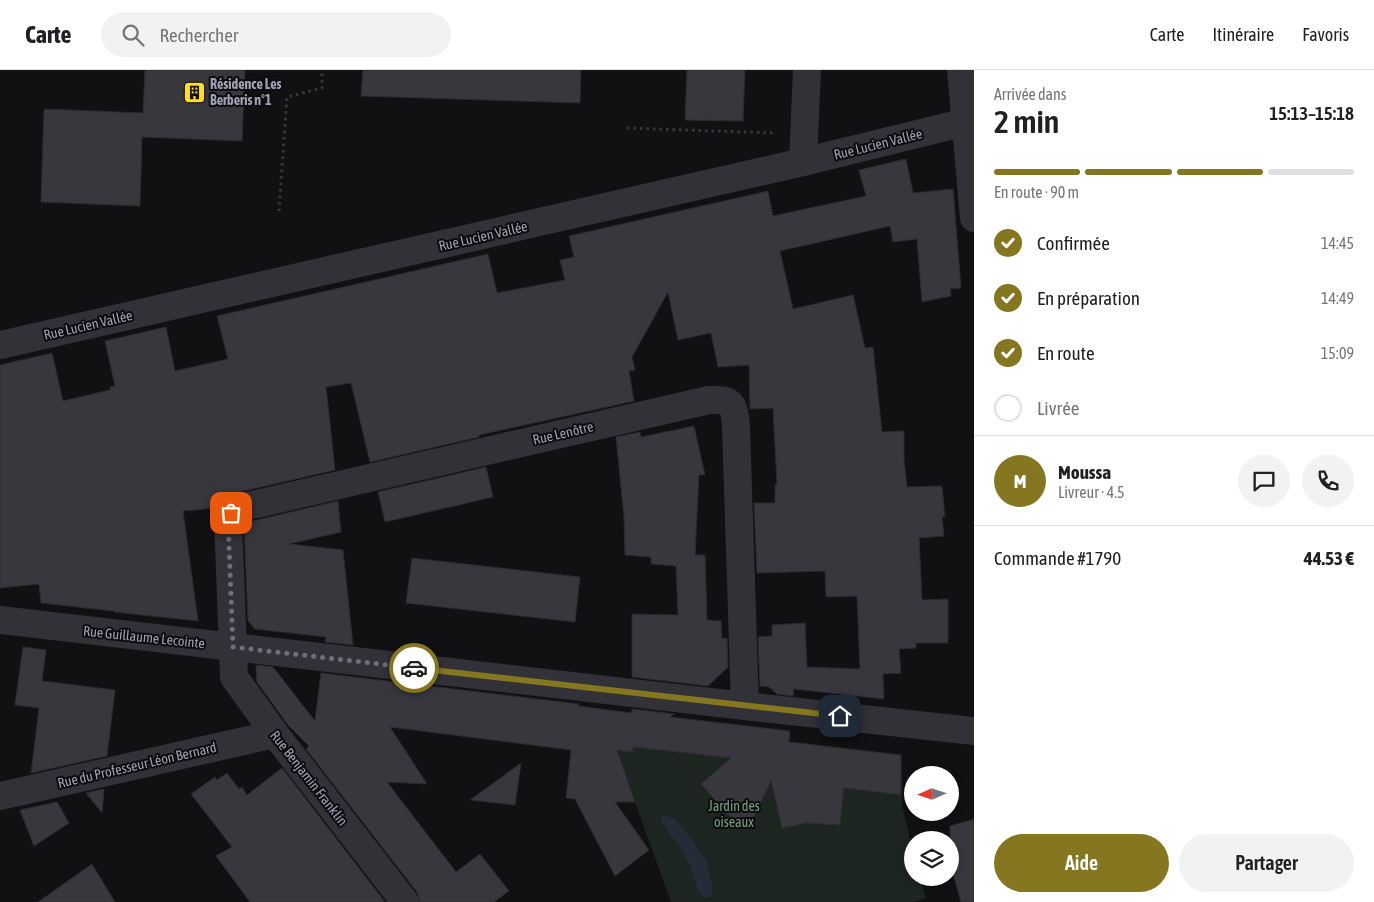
<!DOCTYPE html>
<html lang="fr">
<head>
<meta charset="utf-8">
<style>
	body { margin:0; font-family:"Asap Condensed",sans-serif; background:#f2f2f2; color:#202124; height:100vh; display:flex; flex-direction:column; font-size:19px; white-space:nowrap }
	* { box-sizing:border-box; margin:0 }
	p { font-size:16px; color:#757577 }
	.icon { flex:none; width:28px; height:28px; fill:none; stroke:currentColor; stroke-width:2; stroke-linecap:round; stroke-linejoin:round }
	.map { position:relative; flex:1; overflow:hidden }
	.sheet { display:flex; flex-direction:column; background:#fff; width:400px }
	.sheet>* { flex:none }
	.needle { width:32px; rotate:267deg }
	.buttons { position:absolute; left:904px; top:696px; display:grid; gap:10px }
	.buttons a { display:grid; place-items:center; width:55px; height:55px; border-radius:50%; background:#fff; box-shadow:0 2px 8px #0003; font-size:25px }
	.pin { position:absolute; display:grid; place-items:center; width:42px; height:42px; color:#fff; margin:-21px; border-radius:10px; box-shadow:0 2px 8px #0006 }
	.courier { position:absolute; display:grid; place-items:center; width:50px; height:50px; margin:-25px; border:4px solid #847720; border-radius:50%; background:#fff; color:#222; box-shadow:0 1px 6px #0007 }
	.overview em { font-style:normal; font-weight:600 }
	.overview div { display:flex; flex-direction:column-reverse }
	.overview { display:flex; align-items:center; justify-content:space-between; height:85px; padding:0 20px }
	h1 { font-size:32px; font-weight:600; line-height:38px }
	.bar { display:grid; grid-template-columns:repeat(4,1fr); gap:8px 5px; align-content:center; height:60px; padding:0 20px }
	.bar i { height:6px; border-radius:4px; background:#e0e0e0 }
	.bar .current { background:#847720 }
	.bar p { grid-column:span 4 }
	.line { display:flex; align-items:center; gap:12px; padding:0 20px; border-top:1px solid #e0e0e0 }
	.line div { flex:1 }
	.round { display:grid; place-items:center; flex:none; width:52px; height:52px; border-radius:26px; background:#f2f2f2 }
	ol { padding:0 20px; list-style:none }
	li { display:flex; align-items:center; gap:15px; height:55px }
	li p { margin-inline-start:auto }
	li .icon { padding:5px; border-radius:50%; background:#847720; color:#fff; stroke-width:4 }
	li:last-child { color:#757577 }
	li i { width:28px; height:28px; border:2px solid #e0e0e0; border-radius:50% }
	.action { display:flex; gap:10px; margin-top:auto; padding:10px 20px }
	.action a { flex:1; height:58px; border-radius:30px; background:#847720; color:#fff; font-size:20px; font-weight:600; line-height:58px; text-align:center }
	.action a+a { background:#f2f2f2; color:#202124 }
	header { display:flex; align-items:center; gap:30px; box-sizing:border-box; height:70px; padding:0 25px; background:#fff; border-bottom:1px solid #e0e0e0 }
	header strong { font-size:24px }
	nav { display:flex; gap:28px; margin-inline-start:auto; font-size:18px }
	.search { width:350px; height:45px; background:#f2f2f2; display:flex; align-items:center; gap:12px; box-sizing:border-box; padding:0 18px; border-radius:28px; color:#757577; font-size:19px }
	main { display:flex; flex:1; min-height:0 }
	.map>svg:first-child { display:block }
	.green { fill:#1c251f }
	.water { fill:#262c37 }
	.building { fill:#38373d; stroke:#2b2a2e }
	.lines { fill:none; stroke-linecap:round; stroke-linejoin:round }
	.path { stroke:#37383e; stroke-width:3; stroke-dasharray:2.5 4; stroke-linecap:butt }
	.minor { stroke:#313137; stroke-width:28 }
	.done { stroke:#6e6f7b; stroke-width:5; stroke-dasharray:0 9 }
	.route { stroke:#847720; stroke-width:6 }
	.labels { text-anchor:middle; stroke-width:4; stroke-linejoin:round; paint-order:stroke }
	.poi-label { font-size:14px; font-weight:bold; fill:#a0a2b4; stroke:#0c0b0d; text-anchor:start }
	.street-label { font-size:14px; fill:#a0a2b4; stroke:#0c0b0d }
	.park-label { font-size:14px; fill:#75a181; stroke:#0c0b0d }
</style>
</head>
<body>
<header>
<strong>Carte</strong>
<div class="search"><svg class="icon" aria-label="search" viewBox="0 0 24 24"><circle cx="10" cy="10" r="6"/><path d="M15 15l6 6"/></svg>Rechercher</div>
<nav><a>Carte</a><a>Itinéraire</a><a>Favoris</a></nav>
</header>
<main>
<div class="map">
<svg width="974" height="832" viewBox="0 0 974 832">
	<rect width="100%" height="100%" fill="#111012"/>
	<path class="green" d="M601,639L790,661L789,672L901,685L902,735L912,777V808H920L926,828L915,832H671Z"/>
	<path class="water" d="M663,745L675,749L692,769L696,777L706,789L713,819L712,826L705,828L698,822L691,797L682,780L662,753L661,747Z"/>
	<path class="building" d="M145,0H245L242,71L142,67L140,136L41,132L44,39L143,43Z
		M363,0H581L580,33L361,26Z
		M687,0H745L743,51L685,50Z
		M906,89L913,123L953,119L961,218L950,219L951,226L922,232L917,169L893,172L890,156L780,181L793,239L853,225L865,278L873,277L882,362L904,361V389L907,417L942,416L945,447H942L944,466L919,468L922,530L948,529V573H916V578L899,579L901,603L883,604L884,629L794,619L793,626L777,624L769,617L760,616L758,567L772,566V555L805,553L807,597L860,599L857,526L826,527L825,501L757,503L754,433H775V415L777,414L773,338L750,339L749,295L718,297L711,263L678,270L668,222L632,287L635,300L629,301L634,331L479,365V367L370,392L351,313L326,317L335,400L235,423L223,430L216,438L183,441L198,551L114,542V541L41,533L39,514L0,518V295L52,283L63,331L110,320V317L115,316L105,271L166,257L175,301L228,289L217,246L488,184L497,223L565,210L560,190L574,187L569,166L768,121L773,146L866,126L859,100Z
		M694,356L705,405H699L695,485H705L707,550L721,551L722,569L727,568L728,597L708,616L632,607V544L678,545L676,496L651,494V487L625,485L624,447L616,367L640,362L641,367Z
		M486,397L493,427L385,452L378,422Z
		M338,431L341,462L289,474L343,480L353,575L325,572L326,567L255,559L248,551L244,453Z
		M412,488L580,507L575,552L406,533Z
		M23,577L46,580L42,611L115,620L107,686L31,703L39,638L15,635Z
		M256,595L273,597L315,651L321,603L579,634L578,636L632,643V639L674,644L670,647L790,661L789,672L901,685V725L844,718L840,755L807,753L782,758L771,711L750,755L728,745L701,714L731,688L633,677V682L617,680L635,732H615L649,780L615,806L575,729L566,728L571,680L390,657L427,714L387,712L456,802L480,784L509,821L494,832H420L417,822L306,679L309,676L288,655L257,612Z
		M521,693L515,735L470,730Z
		M282,698L385,832H250L216,786L232,777L191,724L215,707L217,710L227,703L239,719L242,717L247,725Z
		M104,719L102,743L86,723Z
		M57,732L69,753L34,776L20,740Z
		M974,749V832H961L950,793V756Z
		M92,794L115,832H38Z"/>
	<g class="lines">
		<path class="path" d="M627,58L774,63
			M279,141L287,27L322,18V0"/>
		<path class="minor" d="M961,0L974,148
			M803,92L807,0
			M0,275L803,92L966,52L974,51
			M0,550L745,636L974,661
			M0,726L275,664
			M405,832L275,664L234,607L228,449L231,443L239,438L709,330C732,329 734,333 736,356L745,636"/>
	</g>
	<g class="lines">
		<path class="done" d="M231,443L228,449L233,577L414,598"/>
		<path class="route" d="M414,598L840,646"/>
	</g>
	<defs>
		<symbol id="building-square" viewBox="-11 -11 22 22"><rect x="-9" y="-9" width="18" height="18" rx="4" fill="#ffe01c" stroke="#0c0b0d"/><path d="M-4-6H4V6H1V3H-1V6H-4ZM-2.5-4.3h1.7v1.8h-1.7ZM.8-4.3h1.7v1.8H.8ZM-2.5-1h1.7V.8h-1.7ZM.8-1h1.7V.8H.8Z" fill="#111"/></symbol>
	</defs>
	<g fill-rule="evenodd">
		<use href="#building-square" x="182" y="10" width="25" height="25"/>
	</g>
	<g class="labels">
		<g class="poi-label">
			<text x="210" y="19">Résidence Les<tspan x="210" dy="16">Berberis n°1</tspan></text>
		</g>
		<g class="street-label">
			<text transform="translate(878 74) rotate(-14)" y="5">Rue Lucien Vallée</text>
			<text transform="translate(483 166) rotate(-13)" y="5">Rue Lucien Vallée</text>
			<text transform="translate(88 255) rotate(-13)" y="5">Rue Lucien Vallée</text>
			<text transform="translate(563 363) rotate(-13)" y="5">Rue Lenôtre</text>
			<text transform="translate(144 567) rotate(6)" y="5">Rue Guillaume Lecointe</text>
			<text transform="translate(137 695) rotate(-13)" y="5">Rue du Professeur Léon Bernard</text>
			<text transform="translate(309 708) rotate(52)" y="5">Rue Benjamin Franklin</text>
		</g>
		<g class="park-label">
			<text x="734" y="741">Jardin des<tspan x="734" dy="16">oiseaux</tspan></text>
		</g>
	</g>
</svg>
<div class="buttons">
<a><svg class="needle" viewBox="-14 -14 28 28"><path d="M0-13l5 13h-10z" fill="#e53935"/><path d="M0 13l5-13h-10z" fill="#757577"/></svg></a>
<a><svg class="icon" aria-label="layers" viewBox="0 0 24 24"><path d="M12 4l9 5-9 5-9-5zM3 14l9 5 9-5"/></svg></a>
</div>
<div class="pin" style="left:231px;top:443px;background:#ea580c"><svg class="icon" aria-label="bag" viewBox="0 0 24 24"><path d="M5 8h14l-1 12H6zM9 8a3 3 0 0 1 6 0"/></svg></div>
<div class="pin" style="left:840px;top:646px;background:#1f2937"><svg class="icon" aria-label="home" viewBox="0 0 24 24"><path d="M3 11l9-7 9 7M6 9v11h12V9"/></svg></div>
<div class="courier" style="left:414px;top:598px"><svg class="icon" aria-label="car" viewBox="0 0 24 24"><path d="M5 17H2v-5l4-1 3-4h7l3 4 3 1v5h-3M9 17h6M6 11h13"/><circle cx="7" cy="17" r="2"/><circle cx="17" cy="17" r="2"/></svg></div>
</div>
<section class="sheet">
<div class="overview"><div><h1>2 min</h1><p>Arrivée dans</p></div><em>15:13–15:18</em></div>
<div class="bar"><i class="current"></i><i class="current"></i><i class="current"></i><i></i><p>En route · 90 m</p></div>
<ol>
<li><svg class="icon" aria-label="check" viewBox="0 0 24 24"><path d="M5 12l5 5 9-10"/></svg>Confirmée<p>14:45</p></li>
<li><svg class="icon" aria-label="check" viewBox="0 0 24 24"><path d="M5 12l5 5 9-10"/></svg>En préparation<p>14:49</p></li>
<li><svg class="icon" aria-label="check" viewBox="0 0 24 24"><path d="M5 12l5 5 9-10"/></svg>En route<p>15:09</p></li>
<li><i></i>Livrée</li>
</ol>
<div class="line" style="height:90px"><b class="round" style="background:#847720;color:#fff">M</b><div><b>Moussa</b><p>Livreur · 4.5</p></div><a class="round"><svg class="icon" aria-label="chat" viewBox="0 0 24 24"><path d="M4 5h16v11H9l-5 4z"/></svg></a><a class="round"><svg class="icon" aria-label="phone" viewBox="0 0 24 24"><path d="M5 4h4l2 5-3 2q2 4 5 5l2-3 5 2v4C11 20 4 13 5 4z"/></svg></a></div>
<div class="line" style="height:65px"><div>Commande #1790</div><b>44.53 €</b></div>
<div class="action"><a>Aide</a><a>Partager</a></div>
</section>
</main>
</body>
</html>
